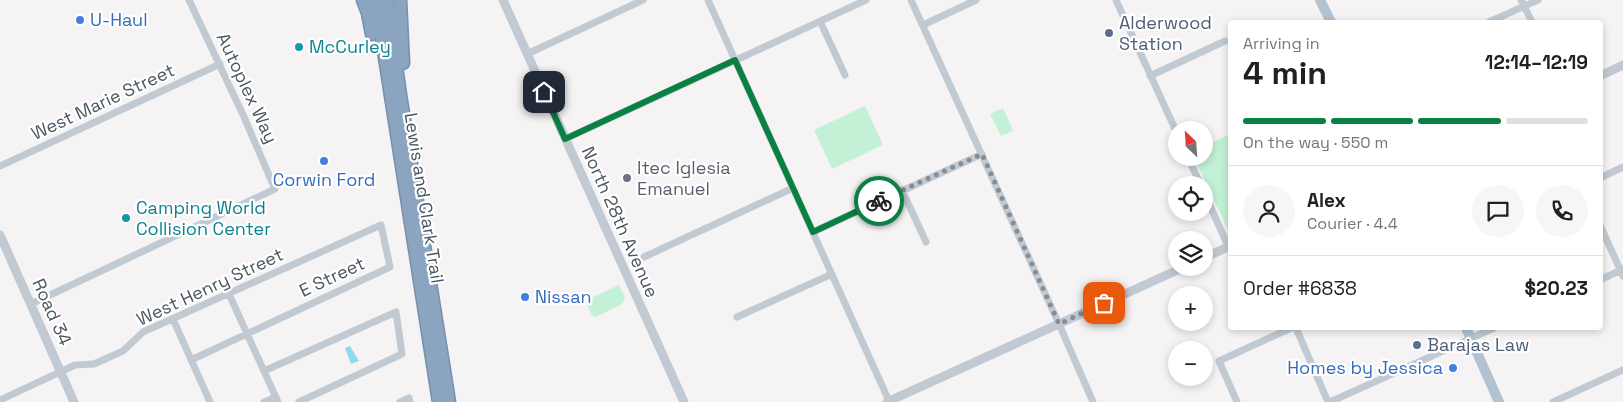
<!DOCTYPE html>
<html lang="en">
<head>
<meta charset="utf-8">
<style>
	body { margin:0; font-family:"Space Grotesk",sans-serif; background:#f6f6f6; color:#202124; height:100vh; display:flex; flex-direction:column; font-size:19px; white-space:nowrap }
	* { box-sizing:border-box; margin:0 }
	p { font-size:16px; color:#757577 }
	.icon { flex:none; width:28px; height:28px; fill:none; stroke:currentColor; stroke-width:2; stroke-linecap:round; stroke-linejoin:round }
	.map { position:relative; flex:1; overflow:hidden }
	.drawer { position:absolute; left:1228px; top:20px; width:375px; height:310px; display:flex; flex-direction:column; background:#fff; border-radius:5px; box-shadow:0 2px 8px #0003 }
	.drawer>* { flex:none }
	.needle { width:32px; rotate:335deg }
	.buttons { position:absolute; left:1168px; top:121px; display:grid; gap:10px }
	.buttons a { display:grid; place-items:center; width:45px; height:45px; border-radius:50%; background:#fff; box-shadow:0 2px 8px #0003; font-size:25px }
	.pin { position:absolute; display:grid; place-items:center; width:42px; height:42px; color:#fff; margin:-21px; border-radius:10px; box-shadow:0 2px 8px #0006 }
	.courier { position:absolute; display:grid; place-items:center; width:50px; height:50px; margin:-25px; border:4px solid #0b8043; border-radius:50%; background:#fff; color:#222; box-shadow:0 1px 6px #0007 }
	.head em { font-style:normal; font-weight:700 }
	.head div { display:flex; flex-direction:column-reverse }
	.head { display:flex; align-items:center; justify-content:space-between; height:85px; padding:0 15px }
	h1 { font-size:32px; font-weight:700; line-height:38px }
	.bar { display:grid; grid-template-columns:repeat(4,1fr); gap:8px 5px; align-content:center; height:60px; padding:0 15px }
	.bar i { height:6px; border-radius:4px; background:#e0e0e0 }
	.bar .active { background:#0b8043 }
	.bar p { grid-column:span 4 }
	.line { display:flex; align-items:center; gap:12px; padding:0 15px; border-top:1px solid #e0e0e0 }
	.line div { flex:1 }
	.round { display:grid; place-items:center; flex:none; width:52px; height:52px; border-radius:26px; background:#f6f6f6 }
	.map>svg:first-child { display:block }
	.green { fill:#c3f1d5 }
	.water { fill:#90daee }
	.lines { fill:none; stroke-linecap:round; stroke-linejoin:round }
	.motorway-casing { stroke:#7690ad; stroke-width:15 }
	.minor { stroke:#c1cad2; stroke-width:7 }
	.tertiary { stroke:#c1cad2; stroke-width:9 }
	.primary { stroke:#b3c2d1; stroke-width:10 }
	.motorway { stroke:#8ba5c1; stroke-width:12 }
	.done { stroke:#868d94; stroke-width:5; stroke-dasharray:0 9 }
	.route { stroke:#0b8043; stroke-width:6 }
	.shop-dot { fill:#3f7fe0; stroke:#fff; stroke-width:2 }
	.service-dot { fill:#5c6f8a; stroke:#fff; stroke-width:2 }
	.culture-dot { fill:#0f9aa8; stroke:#fff; stroke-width:2 }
	.worship-dot { fill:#6b7280; stroke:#fff; stroke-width:2 }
	.labels { text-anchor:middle; stroke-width:4.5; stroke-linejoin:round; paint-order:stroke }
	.shop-label { font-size:18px; fill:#366cbe; stroke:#fff; text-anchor:start }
	.service-label { font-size:18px; fill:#4e5e75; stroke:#fff; text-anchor:start }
	.culture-label { font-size:18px; fill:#0d838f; stroke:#fff; text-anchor:start }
	.street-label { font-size:18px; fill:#4a5661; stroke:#fff }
	.worship-label { font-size:18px; fill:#5b616d; stroke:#fff; text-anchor:start }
</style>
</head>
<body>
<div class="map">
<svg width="1623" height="402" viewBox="0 0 1623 402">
	<rect width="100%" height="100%" fill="#f5f3f3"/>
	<path class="green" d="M865,106L883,145L832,169L814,130Z
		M1003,108L1013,131L1001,136L990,114Z
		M1230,134V234L1194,158H1204V146Z
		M619,285L625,298L622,304L596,317L592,316L585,301Z"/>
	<path class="water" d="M350,346L359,361L351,364L345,348Z"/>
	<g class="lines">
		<defs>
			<path id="motorway" d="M363,0L368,13L372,34
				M376,0L439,402
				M387,0L400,95L449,402
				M400,0L403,63"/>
		</defs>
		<use href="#motorway" class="motorway-casing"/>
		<path class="minor" d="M708,0L889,401
			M911,0L1059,324L1093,402
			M1116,0L1176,131
			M1521,0L1532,22
			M820,21L845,75
			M1489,22L1538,0
			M923,25L976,0
			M527,54L643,0
			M1150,76L1225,41
			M565,139L866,0
			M1188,158L1201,185
			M0,166L220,64
			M1600,178L1623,167
			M902,190L926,242
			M1204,192L1228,246
			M1600,225L1623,276
			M813,232L982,154
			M644,257L793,188
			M1600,280L1623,269
			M229,294L278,402
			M31,304L275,189L244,117L189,0
			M737,317L832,274
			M173,319L210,402
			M1296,328L1328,402
			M264,371L396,312L402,354L299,402
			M0,400L75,365L94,364L123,351L143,332L381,225L390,267L191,360
			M264,402L276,397
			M400,402L409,398L410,402
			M1237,402L1219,361L1291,328
			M1330,402L1494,328
			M1553,402L1623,370"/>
		<path class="tertiary" d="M503,0L684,402
			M1600,76L1623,65
			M0,235L74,402
			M1204,258L1230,246
			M887,402L1182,268"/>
		<path class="primary" d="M1320,0L1331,22
			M1466,328L1499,402"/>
		<use href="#motorway" class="motorway"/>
	</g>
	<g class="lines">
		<path class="done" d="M879,201L982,154L1059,324L1104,303"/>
		<path class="route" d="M544,92L565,139L735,60L813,232L879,201"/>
	</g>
	<g class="shop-dot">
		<circle cx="80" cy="20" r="5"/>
		<circle cx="324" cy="161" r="5"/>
		<circle cx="525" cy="297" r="5"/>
		<circle cx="1453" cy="368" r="5"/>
	</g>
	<g class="service-dot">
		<circle cx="1109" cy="33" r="5"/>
		<circle cx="1417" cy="345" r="5"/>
	</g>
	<g class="culture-dot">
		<circle cx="299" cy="47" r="5"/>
		<circle cx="126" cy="218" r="5"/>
	</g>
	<circle class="worship-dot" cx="627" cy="178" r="5"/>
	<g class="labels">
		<g class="shop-label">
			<text x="90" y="26">U-Haul</text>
			<text x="324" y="186" text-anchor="middle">Corwin Ford</text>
			<text x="535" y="303">Nissan</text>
			<text x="1443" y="374" text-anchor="end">Homes by Jessica</text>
		</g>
		<g class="service-label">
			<text x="1119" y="29">Alderwood<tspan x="1119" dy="21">Station</tspan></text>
			<text x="1427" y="351">Barajas Law</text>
		</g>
		<g class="culture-label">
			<text x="309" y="53">McCurley</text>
			<text x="136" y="214">Camping World<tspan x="136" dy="21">Collision Center</tspan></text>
		</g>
		<g class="street-label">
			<text transform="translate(247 88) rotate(65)" y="6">Autoplex Way</text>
			<text transform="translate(103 102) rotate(-25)" y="6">West Marie Street</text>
			<text transform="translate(424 198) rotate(81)" y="6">Lewis and Clark Trail</text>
			<text transform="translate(620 222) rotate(66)" y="6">North 28th Avenue</text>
			<text transform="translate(332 277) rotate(-25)" y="6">E Street</text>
			<text transform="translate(210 287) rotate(-25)" y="6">West Henry Street</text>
			<text transform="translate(52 312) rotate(66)" y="6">Road 34</text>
		</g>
		<g class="worship-label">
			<text x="637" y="174">Itec Iglesia<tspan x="637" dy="21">Emanuel</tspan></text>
		</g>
	</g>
</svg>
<div class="buttons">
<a><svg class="needle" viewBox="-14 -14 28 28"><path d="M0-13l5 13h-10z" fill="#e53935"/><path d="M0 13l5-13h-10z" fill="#757577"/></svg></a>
<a><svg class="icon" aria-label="locate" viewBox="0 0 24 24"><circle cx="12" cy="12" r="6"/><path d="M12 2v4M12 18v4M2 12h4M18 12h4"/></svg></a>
<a><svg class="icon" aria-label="layers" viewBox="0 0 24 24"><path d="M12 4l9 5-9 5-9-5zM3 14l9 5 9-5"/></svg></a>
<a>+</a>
<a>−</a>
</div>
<div class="pin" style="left:1104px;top:303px;background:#ea580c"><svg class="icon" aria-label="bag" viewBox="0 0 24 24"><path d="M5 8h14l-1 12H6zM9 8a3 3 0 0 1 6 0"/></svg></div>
<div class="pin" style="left:544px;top:92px;background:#1f2937"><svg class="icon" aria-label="home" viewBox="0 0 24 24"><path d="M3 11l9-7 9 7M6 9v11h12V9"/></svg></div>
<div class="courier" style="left:879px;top:201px"><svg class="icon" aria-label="bike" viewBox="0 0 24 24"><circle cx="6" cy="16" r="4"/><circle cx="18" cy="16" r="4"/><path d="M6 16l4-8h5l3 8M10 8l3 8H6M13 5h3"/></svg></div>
<section class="drawer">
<div class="head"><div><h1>4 min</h1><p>Arriving in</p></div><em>12:14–12:19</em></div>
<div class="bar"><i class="active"></i><i class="active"></i><i class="active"></i><i></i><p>On the way · 550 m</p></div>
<div class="line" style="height:90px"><a class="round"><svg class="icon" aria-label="person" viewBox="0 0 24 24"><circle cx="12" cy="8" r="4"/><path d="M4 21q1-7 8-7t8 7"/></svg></a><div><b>Alex</b><p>Courier · 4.4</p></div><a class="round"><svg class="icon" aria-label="chat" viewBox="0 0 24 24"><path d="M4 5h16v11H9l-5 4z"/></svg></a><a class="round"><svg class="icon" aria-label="phone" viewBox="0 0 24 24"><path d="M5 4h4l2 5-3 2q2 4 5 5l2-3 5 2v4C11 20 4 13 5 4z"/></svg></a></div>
<div class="line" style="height:65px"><div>Order #6838</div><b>$20.23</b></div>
</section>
</div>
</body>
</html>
